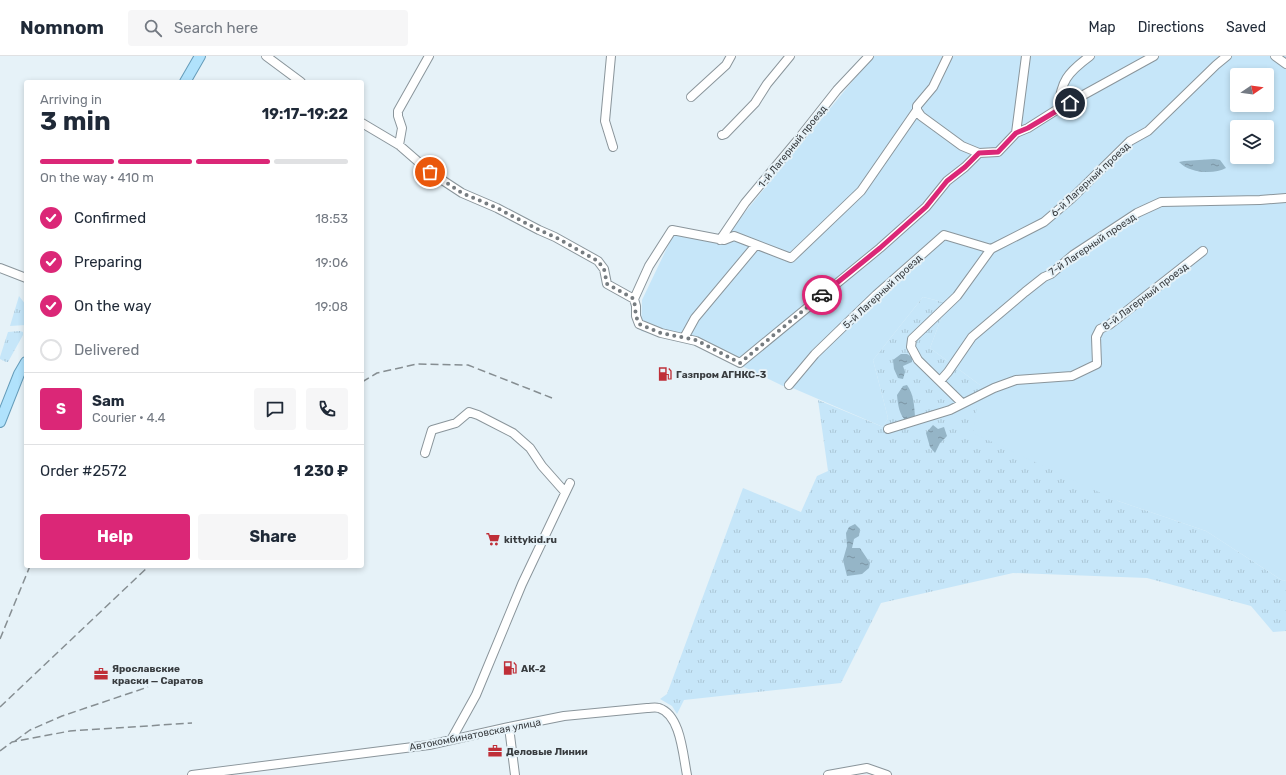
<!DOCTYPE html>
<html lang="en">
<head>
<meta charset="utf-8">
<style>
	body { margin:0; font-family:Rubik,sans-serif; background:#f6f6f7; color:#1f2937; height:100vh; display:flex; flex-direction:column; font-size:15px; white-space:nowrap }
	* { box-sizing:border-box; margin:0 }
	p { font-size:13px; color:#747a83 }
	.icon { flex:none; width:22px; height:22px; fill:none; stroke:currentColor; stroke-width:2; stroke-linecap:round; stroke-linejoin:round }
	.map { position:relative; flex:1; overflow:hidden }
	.drawer { position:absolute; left:24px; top:24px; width:340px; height:488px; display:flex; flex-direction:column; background:#fff; border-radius:4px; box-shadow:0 2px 6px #0003 }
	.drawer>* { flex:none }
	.needle { width:26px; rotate:77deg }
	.fabs { position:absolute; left:1230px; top:12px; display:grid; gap:8px }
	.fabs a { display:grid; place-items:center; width:44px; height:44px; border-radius:4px; background:#fff; box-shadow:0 2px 6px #0003; font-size:20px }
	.pin { position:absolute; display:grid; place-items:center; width:34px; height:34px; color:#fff; margin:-17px; border:2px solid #fff; border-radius:50%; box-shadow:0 1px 4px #0007 }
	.courier { position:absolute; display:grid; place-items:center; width:40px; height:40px; margin:-20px; border:3px solid #db2777; border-radius:50%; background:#fff; color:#222; box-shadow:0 1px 5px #0007 }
	.head em { font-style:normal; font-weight:700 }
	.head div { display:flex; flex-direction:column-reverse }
	.head { display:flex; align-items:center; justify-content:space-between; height:68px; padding:0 16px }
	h1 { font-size:26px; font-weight:700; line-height:30px }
	.bar { display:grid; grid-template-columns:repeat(4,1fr); gap:6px 4px; align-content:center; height:48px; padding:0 16px }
	.bar i { height:5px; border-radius:3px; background:#e0e1e3 }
	.bar .selected { background:#db2777 }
	.bar p { grid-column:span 4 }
	.line { display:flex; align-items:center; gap:10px; padding:0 16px; border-top:1px solid #e0e1e3 }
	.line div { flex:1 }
	.round { display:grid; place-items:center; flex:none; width:42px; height:42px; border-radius:4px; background:#f6f6f7 }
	ol { padding:0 16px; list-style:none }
	li { display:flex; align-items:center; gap:12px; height:44px }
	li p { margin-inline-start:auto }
	li .icon { padding:4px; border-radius:50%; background:#db2777; color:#fff; stroke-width:4 }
	li:last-child { color:#747a83 }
	li i { width:22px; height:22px; border:2px solid #e0e1e3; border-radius:50% }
	.primary-button { display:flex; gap:8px; margin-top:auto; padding:8px 16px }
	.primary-button a { flex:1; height:46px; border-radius:4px; background:#db2777; color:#fff; font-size:16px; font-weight:700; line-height:46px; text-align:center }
	.primary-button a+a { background:#f6f6f7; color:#1f2937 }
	header { display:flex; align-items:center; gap:24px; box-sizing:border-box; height:56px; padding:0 20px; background:#fff; border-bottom:1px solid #e0e1e3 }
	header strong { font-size:19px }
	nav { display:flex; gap:22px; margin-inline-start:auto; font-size:14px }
	.search { width:280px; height:36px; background:#f6f6f7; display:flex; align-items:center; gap:10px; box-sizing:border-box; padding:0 14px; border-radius:4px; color:#747a83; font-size:15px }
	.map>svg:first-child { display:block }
	.grass { fill:url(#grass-tufts) }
	.garden { fill:#c6e6f9; fill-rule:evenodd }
	.water { fill:url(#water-ripples) }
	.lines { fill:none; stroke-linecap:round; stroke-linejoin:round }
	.minor-casing { stroke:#8a959b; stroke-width:10 }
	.major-casing { stroke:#659cb9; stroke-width:12 }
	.minor { stroke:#fff; stroke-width:8 }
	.major { stroke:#b0e2fc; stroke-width:10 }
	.rail { stroke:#868e92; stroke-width:1.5; stroke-dasharray:8 4; stroke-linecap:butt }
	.done { stroke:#767c80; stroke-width:4; stroke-dasharray:0 7.2 }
	.route { stroke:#db2777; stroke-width:5 }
	.labels { text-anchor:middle; stroke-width:4; stroke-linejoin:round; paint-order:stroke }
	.street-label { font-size:10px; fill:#393d40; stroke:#e6f2f8 }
	.poi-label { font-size:10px; font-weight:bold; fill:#393d40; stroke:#e6f2f8; text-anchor:start }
</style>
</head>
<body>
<header>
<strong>Nomnom</strong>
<div class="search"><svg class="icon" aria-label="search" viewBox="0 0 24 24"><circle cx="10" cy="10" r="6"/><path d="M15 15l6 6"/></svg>Search here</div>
<nav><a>Map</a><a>Directions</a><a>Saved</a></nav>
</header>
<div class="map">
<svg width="1286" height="719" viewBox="0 0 1286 719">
	<defs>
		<pattern id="grass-tufts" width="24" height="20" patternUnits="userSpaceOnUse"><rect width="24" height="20" fill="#c6e6f9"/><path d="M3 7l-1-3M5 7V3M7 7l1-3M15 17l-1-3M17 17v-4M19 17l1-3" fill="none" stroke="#abc6d6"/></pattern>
		<pattern id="water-ripples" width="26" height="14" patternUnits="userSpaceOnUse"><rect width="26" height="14" fill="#95b5c7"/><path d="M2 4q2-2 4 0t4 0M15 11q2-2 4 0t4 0" fill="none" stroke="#7b94a3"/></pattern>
	</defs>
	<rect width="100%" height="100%" fill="#e6f2f8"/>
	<path class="grass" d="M19,240L26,249V269L10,270Z
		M923,241L947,247L930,292L980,329L1118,445L1206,475L1283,525L1286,524V575L1273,576L1251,550L1147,522L1013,517L881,547L841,627L684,644L677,658L672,650L660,643L667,638L743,432L801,456L817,420L828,415L818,344L883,371L888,362L873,304Z
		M20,275L23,276V279L8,306H6L0,303V301L8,276Z"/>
	<path class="garden" d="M873,0H1286V524L1283,525L1206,475L1118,445L973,377L980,329L930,292L947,247L923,241L873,304L888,362L883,371L788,330H783L697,288L641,275L642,244L677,171L719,188ZM1237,19H1267V49H1237ZM1237,71H1267V101H1237Z"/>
	<path class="water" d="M1214,103L1220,104L1226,112C1214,119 1189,117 1179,106L1184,105Z
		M901,298H907L912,301V306L903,310L905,316L903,323L898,322L894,313L893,304Z
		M907,329C914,339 914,349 915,361L907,366C899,359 898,349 897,339L903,330Z
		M933,369L938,373L944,371L947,380L940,387L935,397L930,391L926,377Z
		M855,468L860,473L859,480L854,483L852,492H860L870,507L869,512L862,518L847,520L843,504L847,490L846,477L849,471Z"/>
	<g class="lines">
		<defs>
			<path id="minor" d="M266,0L301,26
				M611,0L605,65L613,91
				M1275,0L1286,8
				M691,41L726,9L731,0
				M1058,53C1061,25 1067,17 1090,0
				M917,54V50L933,31L948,0
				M362,67L399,89L430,116L462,137L497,152L539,174L555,181L598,205L604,213L607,228L634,243
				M1016,77L1028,72L1058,53L1154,0
				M722,79L725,78L755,47L767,28L790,0
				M399,89L402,72L398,60V55L429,0
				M979,97L965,111L947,125L926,151L880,192L740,307L696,285L661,277L639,268L636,260V250L634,243L649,210L672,174L724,184L734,180L791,202L861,135L917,54L921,60L962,90L979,97L998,96L1016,77L1026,0
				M720,184L745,147L796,86L837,34L869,0
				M0,212L26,222
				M684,282L695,262L756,189
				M940,325L948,316L972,281L1025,236L1044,221L1051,218L1073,199L1137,157L1161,146L1260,144L1286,142
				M789,329L815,298L876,239L944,179L991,193
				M962,347L918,304L911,291L912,283L957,240L991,193L1044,166L1071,143L1130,85L1148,75L1216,9L1227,0
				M888,373L950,354L994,332L1016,324L1072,320L1097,308L1096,281L1100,273L1109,269L1203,195
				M425,397L432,374L456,367L469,356L478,359L513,377L530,392L542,410L565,436
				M509,671L515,719
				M451,684L476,639L522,528L570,427
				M192,719L429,689L509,671L564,660L647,652C651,652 655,651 659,652C681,659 683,700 687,719
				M828,719L867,712L887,719"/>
			<path id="major" d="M185,26L200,0
				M0,366L19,318L26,306"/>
		</defs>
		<use href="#minor" class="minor-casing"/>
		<use href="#major" class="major-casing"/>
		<use href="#minor" class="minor"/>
		<use href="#major" class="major"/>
		<path class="rail" d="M362,326L377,317L417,308L468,309L552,342
			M0,583L30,510
			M0,651L149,510
			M15,685L30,674L62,660L148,631
			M0,695L12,686L70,675L192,667"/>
	</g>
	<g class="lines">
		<path class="done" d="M430,116L462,137L497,152L539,174L555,181L598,205L604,213L607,228L634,243L636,260L639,268L661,277L696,284L740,307L822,239"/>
		<path class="route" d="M822,239L880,192L926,151L947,125L965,111L979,97L998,96L1016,77L1028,72L1070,47"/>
	</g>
	<defs>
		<symbol id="fuel-bare" viewBox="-9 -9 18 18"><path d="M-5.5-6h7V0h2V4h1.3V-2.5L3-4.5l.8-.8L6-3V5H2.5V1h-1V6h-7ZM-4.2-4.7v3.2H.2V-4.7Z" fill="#bf2f38" stroke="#e6f2f8" stroke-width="2.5" paint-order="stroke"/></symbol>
		<symbol id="supermarket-bare" viewBox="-9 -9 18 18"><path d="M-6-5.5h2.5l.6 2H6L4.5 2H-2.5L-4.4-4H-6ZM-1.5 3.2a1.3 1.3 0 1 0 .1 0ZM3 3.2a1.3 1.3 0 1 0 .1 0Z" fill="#bf2f38" stroke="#e6f2f8" stroke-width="2.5" paint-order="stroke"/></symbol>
		<symbol id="office-bare" viewBox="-9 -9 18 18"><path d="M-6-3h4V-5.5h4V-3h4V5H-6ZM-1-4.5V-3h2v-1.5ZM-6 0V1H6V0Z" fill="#bf2f38" stroke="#e6f2f8" stroke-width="2.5" paint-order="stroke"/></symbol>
	</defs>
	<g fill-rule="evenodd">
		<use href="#fuel-bare" x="655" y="308" width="20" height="20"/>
		<use href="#supermarket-bare" x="483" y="473" width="20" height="20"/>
		<use href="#fuel-bare" x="500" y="602" width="20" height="20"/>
		<use href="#office-bare" x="91" y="608" width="20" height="20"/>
		<use href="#office-bare" x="485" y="685" width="20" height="20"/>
	</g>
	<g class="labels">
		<g class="street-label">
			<text transform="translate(792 90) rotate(-51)" y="4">1-й Лагерный проезд</text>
			<text transform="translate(1090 123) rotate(-43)" y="4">6-й Лагерный проезд</text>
			<text transform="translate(1092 188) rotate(-34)" y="4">7-й Лагерный проезд</text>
			<text transform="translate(882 235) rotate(-43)" y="4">5-й Лагерный проезд</text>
			<text transform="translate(1145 240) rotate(-37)" y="4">8-й Лагерный проезд</text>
			<text transform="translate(475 678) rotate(-11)" y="4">Автокомбинатовская улица</text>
		</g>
		<g class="poi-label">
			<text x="676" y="322">Газпром АГНКС-3</text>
			<text x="504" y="487">kittykid.ru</text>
			<text x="112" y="616">Ярославские<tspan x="112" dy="12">краски — Саратов</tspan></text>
			<text x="521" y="616">АК-2</text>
			<text x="506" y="699">Деловые Линии</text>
		</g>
	</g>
</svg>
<div class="fabs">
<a><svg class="needle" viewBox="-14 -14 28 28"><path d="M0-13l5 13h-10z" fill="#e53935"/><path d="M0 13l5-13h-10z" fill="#747a83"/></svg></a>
<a><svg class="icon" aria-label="layers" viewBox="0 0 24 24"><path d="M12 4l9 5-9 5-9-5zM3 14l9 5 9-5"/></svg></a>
</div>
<div class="pin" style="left:430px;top:116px;background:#ea580c"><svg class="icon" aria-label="bag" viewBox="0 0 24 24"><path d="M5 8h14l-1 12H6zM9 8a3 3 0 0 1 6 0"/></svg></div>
<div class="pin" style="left:1070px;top:47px;background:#1f2937"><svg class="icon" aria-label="home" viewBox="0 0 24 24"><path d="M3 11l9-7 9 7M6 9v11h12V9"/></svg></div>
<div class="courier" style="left:822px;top:239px"><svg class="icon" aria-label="car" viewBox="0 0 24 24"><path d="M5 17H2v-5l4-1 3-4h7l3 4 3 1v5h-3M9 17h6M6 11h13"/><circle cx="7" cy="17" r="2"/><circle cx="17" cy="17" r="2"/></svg></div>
<section class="drawer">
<div class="head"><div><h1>3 min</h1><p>Arriving in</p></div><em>19:17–19:22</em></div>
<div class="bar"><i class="selected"></i><i class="selected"></i><i class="selected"></i><i></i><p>On the way · 410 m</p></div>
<ol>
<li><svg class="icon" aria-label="check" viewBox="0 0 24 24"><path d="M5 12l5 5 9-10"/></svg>Confirmed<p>18:53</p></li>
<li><svg class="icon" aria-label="check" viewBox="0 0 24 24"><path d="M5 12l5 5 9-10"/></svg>Preparing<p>19:06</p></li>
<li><svg class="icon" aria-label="check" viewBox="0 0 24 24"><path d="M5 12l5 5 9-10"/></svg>On the way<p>19:08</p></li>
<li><i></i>Delivered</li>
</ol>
<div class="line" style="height:72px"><b class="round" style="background:#db2777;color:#fff">S</b><div><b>Sam</b><p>Courier · 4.4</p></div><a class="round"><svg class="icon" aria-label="chat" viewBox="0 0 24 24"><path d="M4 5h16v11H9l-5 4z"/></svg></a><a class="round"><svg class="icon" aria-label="phone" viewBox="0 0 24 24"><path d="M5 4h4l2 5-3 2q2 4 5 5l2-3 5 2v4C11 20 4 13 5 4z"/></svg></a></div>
<div class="line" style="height:52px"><div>Order #2572</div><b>1 230 ₽</b></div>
<div class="primary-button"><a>Help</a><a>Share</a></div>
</section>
</div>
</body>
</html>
